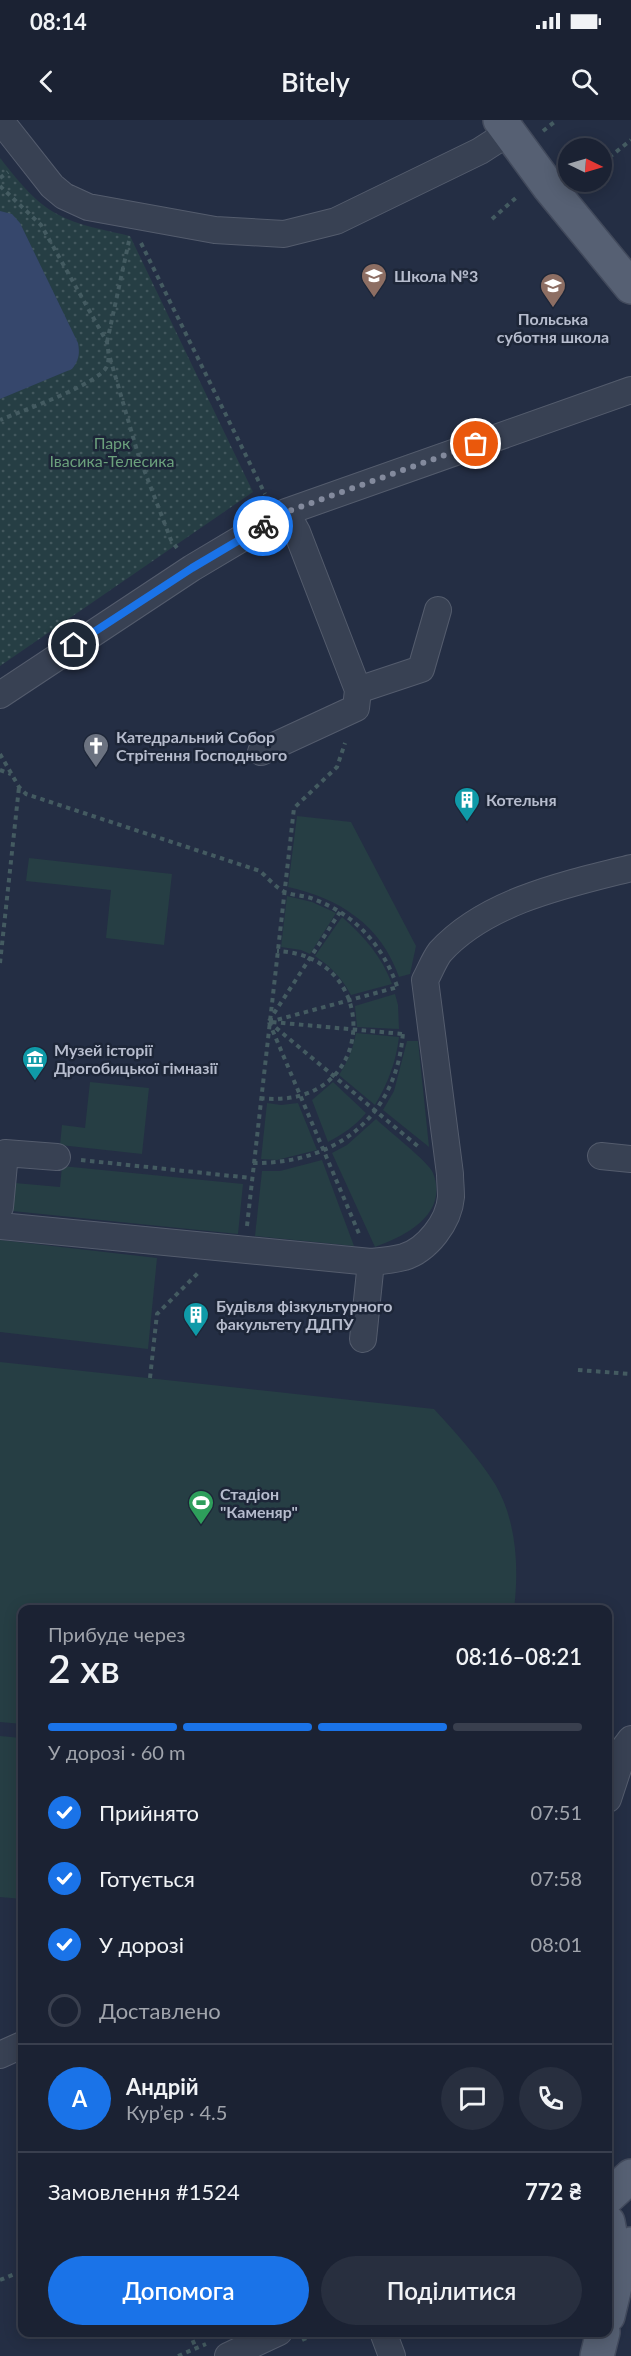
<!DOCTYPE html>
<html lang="uk">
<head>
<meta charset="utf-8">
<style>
	body { margin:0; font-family:Lato,sans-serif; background:#282f3f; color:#f1f3f6; height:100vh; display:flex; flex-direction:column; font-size:22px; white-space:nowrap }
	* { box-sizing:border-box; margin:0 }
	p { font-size:20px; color:#a0a4ac }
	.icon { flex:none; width:33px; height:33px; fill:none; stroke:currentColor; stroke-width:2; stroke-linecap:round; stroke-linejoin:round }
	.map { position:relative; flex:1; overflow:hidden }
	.details { position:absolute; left:18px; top:1485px; width:594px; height:732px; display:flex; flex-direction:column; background:#1b2233; border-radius:12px; box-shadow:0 3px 15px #0003,0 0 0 2px #393f4e }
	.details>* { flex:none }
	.needle { width:39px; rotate:95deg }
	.controls { position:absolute; left:558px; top:18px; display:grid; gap:12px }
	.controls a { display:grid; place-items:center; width:54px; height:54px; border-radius:50%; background:#1b2233; box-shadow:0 3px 15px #0003,0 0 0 2px #393f4e; font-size:30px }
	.pin { position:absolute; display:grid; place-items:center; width:51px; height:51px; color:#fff; margin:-26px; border:3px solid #fff; border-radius:50%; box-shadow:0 2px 6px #0007 }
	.courier { position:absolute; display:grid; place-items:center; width:60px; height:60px; margin:-30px; border:4px solid #1a73e8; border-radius:50%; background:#fff; color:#222; box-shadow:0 2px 8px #0007 }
	.summary em { font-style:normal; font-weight:600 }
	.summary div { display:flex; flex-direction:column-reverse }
	.summary { display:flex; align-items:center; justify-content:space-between; height:102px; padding:0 30px }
	h1 { font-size:39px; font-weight:600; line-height:45px }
	.bar { display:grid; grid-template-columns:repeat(4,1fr); gap:9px 6px; align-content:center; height:72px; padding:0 30px }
	.bar i { height:8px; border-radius:4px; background:#393f4e }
	.bar .on { background:#1a73e8 }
	.bar p { grid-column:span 4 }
	.line { display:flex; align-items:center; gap:15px; padding:0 30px; border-top:2px solid #393f4e }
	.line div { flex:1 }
	.round { display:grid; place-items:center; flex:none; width:63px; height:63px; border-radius:32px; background:#282f3f }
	ol { padding:0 30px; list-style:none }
	li { display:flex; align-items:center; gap:18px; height:66px }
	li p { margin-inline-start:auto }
	li .icon { padding:6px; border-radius:50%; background:#1a73e8; color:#fff; stroke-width:4 }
	li:last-child { color:#a0a4ac }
	li i { width:33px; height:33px; border:3px solid #393f4e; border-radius:50% }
	.button { display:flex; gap:12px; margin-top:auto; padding:12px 30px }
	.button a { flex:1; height:69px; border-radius:36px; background:#1a73e8; color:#fff; font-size:24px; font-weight:600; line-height:69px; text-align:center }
	.button a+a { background:#282f3f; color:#f1f3f6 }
	.status { display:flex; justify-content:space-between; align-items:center; height:42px; padding:0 30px; background:#1b2233; direction:ltr }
	.status svg { height:16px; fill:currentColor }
	header { display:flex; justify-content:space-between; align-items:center; height:78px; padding:0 30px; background:#1b2233; font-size:27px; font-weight:600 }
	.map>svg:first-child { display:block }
	.green { fill:#263e44 }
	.park { fill:url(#park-dots) }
	.water { fill:#36476c }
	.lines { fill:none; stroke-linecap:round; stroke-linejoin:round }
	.minor-casing { stroke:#545c6d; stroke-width:28 }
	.major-casing { stroke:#424a5c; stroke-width:36 }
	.path { stroke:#445b61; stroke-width:4; stroke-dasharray:4.5 4.5; stroke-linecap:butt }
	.minor { stroke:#384153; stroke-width:26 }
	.major { stroke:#566073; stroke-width:33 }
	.done { stroke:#838a9d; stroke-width:6; stroke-dasharray:0 10.8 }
	.route { stroke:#1a73e8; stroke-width:8 }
	.labels { text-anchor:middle; stroke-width:5; stroke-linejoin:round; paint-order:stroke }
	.poi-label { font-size:16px; font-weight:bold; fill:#b6bccd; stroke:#1d2638; text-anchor:start }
	.park-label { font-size:16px; fill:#6ba07c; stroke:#1d2638 }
</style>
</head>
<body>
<div class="status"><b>08:14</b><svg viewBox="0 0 49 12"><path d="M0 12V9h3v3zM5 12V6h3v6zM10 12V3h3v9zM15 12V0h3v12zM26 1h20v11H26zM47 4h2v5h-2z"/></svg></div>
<header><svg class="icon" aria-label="back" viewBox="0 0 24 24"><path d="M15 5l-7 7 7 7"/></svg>Bitely<svg class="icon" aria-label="search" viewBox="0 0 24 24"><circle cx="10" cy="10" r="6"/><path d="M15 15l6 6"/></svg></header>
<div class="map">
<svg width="631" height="2236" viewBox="0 0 631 2236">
	<defs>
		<pattern id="park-dots" width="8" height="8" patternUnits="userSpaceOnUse" patternTransform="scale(1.5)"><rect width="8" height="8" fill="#263e44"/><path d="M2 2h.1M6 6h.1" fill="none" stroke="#43585e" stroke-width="1.8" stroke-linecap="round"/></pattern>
	</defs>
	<rect width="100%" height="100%" fill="#242e44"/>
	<path class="green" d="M297,696L351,702L416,826L410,854L399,857C381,805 339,778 288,767Z
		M29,738L172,754L164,825L106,818L111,770L26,761Z
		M287,776L312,782L336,793L310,834L301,830L281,827Z
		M342,797C364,816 382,837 392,864L351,875C342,858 331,847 315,836Z
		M395,874L398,885L399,909L357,907L355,886Z
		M356,913L399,917C396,942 388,963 375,985L339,955C348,941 353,929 356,913Z
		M407,921H418L429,1027L383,990L394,971Z
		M90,962L149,968L142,1034L60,1025L62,1005L85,1008Z
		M333,962L366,993C355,1006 343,1014 328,1022L312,980Z
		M267,983L281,985L298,983L317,1030L277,1040L261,1039Z
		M376,999C386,1009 430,1043 433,1053C449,1094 406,1116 375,1127L332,1033L347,1025Z
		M322,1040L354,1126L255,1116L262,1051H280Z
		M62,1046L243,1064L238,1114L12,1091L15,1063L60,1067Z
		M0,1120L157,1138L148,1229L0,1212Z
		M0,1242L434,1289C456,1313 478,1337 495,1364C517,1401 519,1449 514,1489L22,1490V1604L0,1602Z
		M0,1616L22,1618V1779L0,1777Z"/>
	<path class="park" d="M0,38C16,58 34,82 57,94C79,106 105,110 130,116L253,372L0,546Z"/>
	<path class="water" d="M0,91L12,94L20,103L78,223C80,234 79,240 72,249L0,279Z"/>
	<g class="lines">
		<defs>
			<path id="minor" d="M0,0L52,66L64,76L88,87L215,110L284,114L336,101L480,31L508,13
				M358,570L421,549L438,490
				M0,575L192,448L286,392L631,270
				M261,632L356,588L358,570L297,412L286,392
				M601,1036L631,1039
				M0,1087L5,1033L57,1037
				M0,1106L371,1142C382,1141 393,1140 404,1137C427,1130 449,1102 451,1077C451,1069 450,1061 450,1054L425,860C430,851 434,840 440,832C486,781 567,764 631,748
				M363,1219L371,1142
				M608,1679L625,1627L631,1619
				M0,1935L22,1925
				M383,2212L392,2236
				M228,2236L279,2212"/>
			<path id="major" d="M500,0L549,67L631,167
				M608,2077L631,2056
				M608,2102L618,2154
				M608,2196L618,2154L631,2124
				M597,2236L603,2212"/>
		</defs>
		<use href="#minor" class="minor-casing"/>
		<use href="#major" class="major-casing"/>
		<path class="path" d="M543,11L557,0
			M602,43L631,20
			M0,58L8,52
			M0,66L41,105L107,222C108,230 110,238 107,246C100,264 21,291 0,300
			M492,99L518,76
			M141,123L265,374
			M107,222L129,121
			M110,238L138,334L171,420L177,428
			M0,634L19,667L26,674L260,751C267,757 276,768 285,772C294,776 306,775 316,780C357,796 384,827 398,869
			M0,650L11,654
			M0,843L19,667
			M269,901L340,792
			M269,902L360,1116
			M269,902L420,1028
			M269,902L398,867
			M272,902L403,914
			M260,978C379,992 384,835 277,831
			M81,1040L251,1058
			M253,1043C336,1044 397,997 403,912
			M247,1106L294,688L337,647L345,623
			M578,1250L631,1254
			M150,1258L157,1194L199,1152
			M0,2160L22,2151
			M189,2212L196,2228
			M302,2220L319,2212
			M178,2236L206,2224"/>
		<use href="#minor" class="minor"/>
		<use href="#major" class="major"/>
	</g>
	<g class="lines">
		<path class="done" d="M263,406L286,392L476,324"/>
		<path class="route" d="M74,525L192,448L263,406"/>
	</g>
	<defs>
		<symbol id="school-pin" viewBox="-11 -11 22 30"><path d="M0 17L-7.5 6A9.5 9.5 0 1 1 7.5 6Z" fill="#8d6e63" stroke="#1d2638"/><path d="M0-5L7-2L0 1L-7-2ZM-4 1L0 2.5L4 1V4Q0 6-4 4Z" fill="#fff"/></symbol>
		<symbol id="church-pin" viewBox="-11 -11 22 30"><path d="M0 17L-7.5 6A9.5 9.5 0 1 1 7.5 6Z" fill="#6b7280" stroke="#1d2638"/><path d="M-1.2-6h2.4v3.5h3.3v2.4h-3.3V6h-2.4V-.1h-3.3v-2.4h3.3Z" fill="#fff"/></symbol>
		<symbol id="building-pin" viewBox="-11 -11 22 30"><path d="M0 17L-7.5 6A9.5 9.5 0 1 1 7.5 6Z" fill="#0f9aa8" stroke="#1d2638"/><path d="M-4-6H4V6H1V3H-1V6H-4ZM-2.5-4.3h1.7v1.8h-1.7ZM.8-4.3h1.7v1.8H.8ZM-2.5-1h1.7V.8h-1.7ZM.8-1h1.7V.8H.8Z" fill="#fff"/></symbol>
		<symbol id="museum-pin" viewBox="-11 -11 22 30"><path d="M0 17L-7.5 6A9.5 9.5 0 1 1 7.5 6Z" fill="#0f9aa8" stroke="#1d2638"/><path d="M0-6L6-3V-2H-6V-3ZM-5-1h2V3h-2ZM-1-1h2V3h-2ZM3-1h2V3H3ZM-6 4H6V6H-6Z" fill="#fff"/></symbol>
		<symbol id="stadium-pin" viewBox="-11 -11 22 30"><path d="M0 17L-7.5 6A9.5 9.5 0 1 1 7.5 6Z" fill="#2e9e5b" stroke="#1d2638"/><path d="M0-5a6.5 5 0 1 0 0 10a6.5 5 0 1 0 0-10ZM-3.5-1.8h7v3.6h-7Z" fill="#fff"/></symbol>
	</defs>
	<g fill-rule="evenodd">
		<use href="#school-pin" x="359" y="141" width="30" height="40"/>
		<use href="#school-pin" x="538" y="151" width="30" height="40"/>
		<use href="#church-pin" x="81" y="611" width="30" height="40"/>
		<use href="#building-pin" x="452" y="665" width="30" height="40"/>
		<use href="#museum-pin" x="20" y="924" width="30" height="40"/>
		<use href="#building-pin" x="181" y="1180" width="30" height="40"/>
		<use href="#stadium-pin" x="186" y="1368" width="30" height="40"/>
	</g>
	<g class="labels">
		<g class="poi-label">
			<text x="394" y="162">Школа №3</text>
			<text x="553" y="205" text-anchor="middle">Польська<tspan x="553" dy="18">суботня школа</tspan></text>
			<text x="116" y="623">Катедральний Собор<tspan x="116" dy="18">Стрітення Господнього</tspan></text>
			<text x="486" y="686">Котельня</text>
			<text x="54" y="936">Музей історії<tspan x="54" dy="18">Дрогобицької гімназії</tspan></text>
			<text x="216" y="1192">Будівля фізкультурного<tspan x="216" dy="18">факультету ДДПУ</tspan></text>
			<text x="220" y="1380">Стадіон<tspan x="220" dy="18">"Каменяр"</tspan></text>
		</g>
		<g class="park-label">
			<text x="112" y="329">Парк<tspan x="112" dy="18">Івасика-Телесика</tspan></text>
		</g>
	</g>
</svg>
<div class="controls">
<a><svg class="needle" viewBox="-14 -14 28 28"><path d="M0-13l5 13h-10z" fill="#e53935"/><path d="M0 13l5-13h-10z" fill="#a0a4ac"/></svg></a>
</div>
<div class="pin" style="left:476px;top:324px;background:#ea580c"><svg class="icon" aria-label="bag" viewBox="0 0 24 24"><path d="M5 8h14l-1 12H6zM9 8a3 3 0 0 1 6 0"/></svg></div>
<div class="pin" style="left:74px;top:525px;background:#1f2937"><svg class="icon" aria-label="home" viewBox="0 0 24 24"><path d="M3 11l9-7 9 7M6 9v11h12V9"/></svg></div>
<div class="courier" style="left:263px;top:406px"><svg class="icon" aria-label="bike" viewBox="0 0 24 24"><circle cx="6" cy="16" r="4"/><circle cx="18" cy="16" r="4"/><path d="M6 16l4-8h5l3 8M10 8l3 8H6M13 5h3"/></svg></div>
<section class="details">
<div class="summary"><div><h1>2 хв</h1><p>Прибуде через</p></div><em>08:16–08:21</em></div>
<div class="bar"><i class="on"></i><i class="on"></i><i class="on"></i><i></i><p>У дорозі · 60 m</p></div>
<ol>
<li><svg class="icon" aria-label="check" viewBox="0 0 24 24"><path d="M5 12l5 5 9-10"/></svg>Прийнято<p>07:51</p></li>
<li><svg class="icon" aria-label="check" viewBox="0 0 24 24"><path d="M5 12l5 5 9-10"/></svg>Готується<p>07:58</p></li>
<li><svg class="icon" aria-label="check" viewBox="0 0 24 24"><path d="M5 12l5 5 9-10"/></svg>У дорозі<p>08:01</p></li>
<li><i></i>Доставлено</li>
</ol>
<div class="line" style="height:108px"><b class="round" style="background:#1a73e8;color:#fff">А</b><div><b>Андрій</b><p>Кур’єр · 4.5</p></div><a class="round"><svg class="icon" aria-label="chat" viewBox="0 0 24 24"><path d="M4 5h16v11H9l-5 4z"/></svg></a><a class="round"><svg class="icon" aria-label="phone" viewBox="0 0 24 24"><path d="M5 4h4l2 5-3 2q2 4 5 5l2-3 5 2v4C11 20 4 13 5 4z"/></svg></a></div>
<div class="line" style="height:78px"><div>Замовлення #1524</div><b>772 ₴</b></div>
<div class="button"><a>Допомога</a><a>Поділитися</a></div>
</section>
</div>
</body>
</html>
